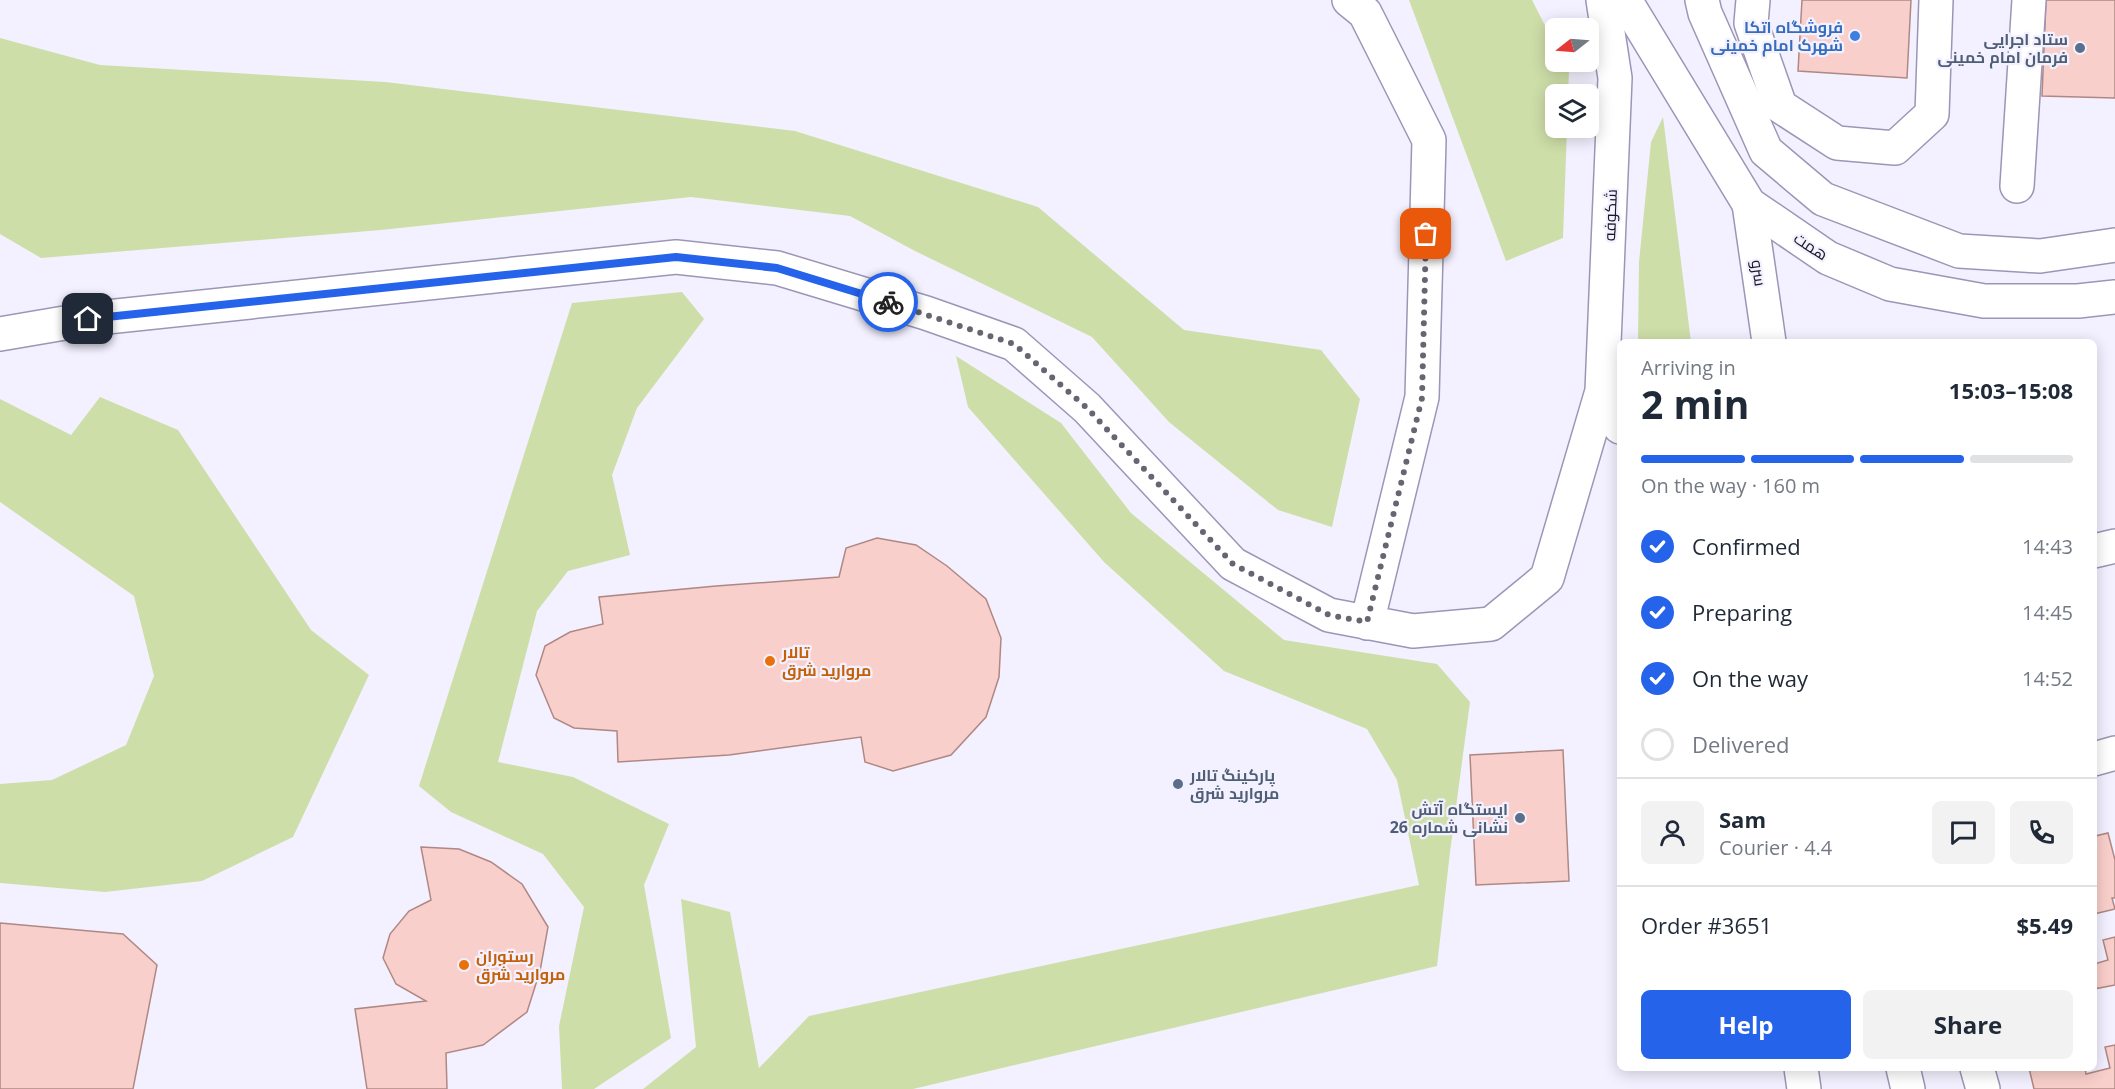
<!DOCTYPE html>
<html lang="en">
<head>
<meta charset="utf-8">
<style>
	body { margin:0; font-family:"Open Sans",Cairo,sans-serif; background:#f2f2f3; color:#1f2937; height:100vh; display:flex; flex-direction:column; font-size:22px; white-space:nowrap }
	* { box-sizing:border-box; margin:0 }
	p { font-size:20px; color:#747a83 }
	.icon { flex:none; width:33px; height:33px; fill:none; stroke:currentColor; stroke-width:2; stroke-linecap:round; stroke-linejoin:round }
	.map { position:relative; flex:1; overflow:hidden }
	.side { position:absolute; left:1617px; top:339px; width:480px; height:732px; display:flex; flex-direction:column; background:#fff; border-radius:9px; box-shadow:0 3px 15px #0003 }
	.side>* { flex:none }
	.needle { width:39px; rotate:253deg }
	.fabs { position:absolute; left:1545px; top:18px; display:grid; gap:12px }
	.fabs a { display:grid; place-items:center; width:54px; height:54px; border-radius:9px; background:#fff; box-shadow:0 3px 15px #0003; font-size:30px }
	.pin { position:absolute; display:grid; place-items:center; width:51px; height:51px; color:#fff; margin:-26px; border-radius:12px; box-shadow:0 3px 9px #0006 }
	.courier { position:absolute; display:grid; place-items:center; width:60px; height:60px; margin:-30px; border:4px solid #2563eb; border-radius:50%; background:#fff; color:#222; box-shadow:0 2px 8px #0007 }
	.head em { font-style:normal; font-weight:700 }
	.head div { display:flex; flex-direction:column-reverse }
	.head { display:flex; align-items:center; justify-content:space-between; height:102px; padding:0 24px }
	h1 { font-size:39px; font-weight:700; line-height:45px }
	.bar { display:grid; grid-template-columns:repeat(4,1fr); gap:9px 6px; align-content:center; height:72px; padding:0 24px }
	.bar i { height:8px; border-radius:4px; background:#e0e1e3 }
	.bar .active { background:#2563eb }
	.bar p { grid-column:span 4 }
	.line { display:flex; align-items:center; gap:15px; padding:0 24px; border-top:2px solid #e0e1e3 }
	.line div { flex:1 }
	.round { display:grid; place-items:center; flex:none; width:63px; height:63px; border-radius:9px; background:#f2f2f3 }
	ol { padding:0 24px; list-style:none }
	li { display:flex; align-items:center; gap:18px; height:66px }
	li p { margin-inline-start:auto }
	li .icon { padding:6px; border-radius:50%; background:#2563eb; color:#fff; stroke-width:4 }
	li:last-child { color:#747a83 }
	li i { width:33px; height:33px; border:3px solid #e0e1e3; border-radius:50% }
	.action { display:flex; gap:12px; margin-top:auto; padding:12px 24px }
	.action a { flex:1; height:69px; border-radius:9px; background:#2563eb; color:#fff; font-size:24px; font-weight:700; line-height:69px; text-align:center }
	.action a+a { background:#f2f2f3; color:#1f2937 }
	.map>svg:first-child { display:block }
	.green { fill:#cedea8 }
	.building { fill:#f9cfcb; stroke:#af8884; stroke-width:1.5 }
	.lines { fill:none; stroke-linecap:round; stroke-linejoin:round }
	.minor-casing { stroke:#9b96b6; stroke-width:36 }
	.major-casing { stroke:#9b96b6; stroke-width:36 }
	.minor { stroke:#fff; stroke-width:33 }
	.major { stroke:#fff; stroke-width:33 }
	.done { stroke:#676571; stroke-width:6; stroke-dasharray:0 10.8 }
	.route { stroke:#2563eb; stroke-width:8 }
	.shop-dot { fill:#3f7fe0; stroke:#f3f1ff; stroke-width:2 }
	.service-dot { fill:#5c6f8a; stroke:#f3f1ff; stroke-width:2 }
	.food-dot { fill:#e8710a; stroke:#f3f1ff; stroke-width:2 }
	.labels { text-anchor:middle; stroke-width:4.5; stroke-linejoin:round; paint-order:stroke }
	.shop-label { font-size:16px; font-weight:bold; fill:#366cbe; stroke:#f3f1ff; text-anchor:end }
	.service-label { font-size:16px; font-weight:bold; fill:#4e5e75; stroke:#f3f1ff; text-anchor:end }
	.street-label { font-size:16px; fill:#1b1925; stroke:#f3f1ff }
	.food-label { font-size:16px; font-weight:bold; fill:#c56008; stroke:#f3f1ff; text-anchor:start }
</style>
</head>
<body>
<div class="map">
<svg width="2115" height="1089" viewBox="0 0 2115 1089">
	<rect width="100%" height="100%" fill="#f3f1ff"/>
	<path class="green" d="M1409,0H1532L1555,45L1556,62H1564L1569,71L1568,94H1556V128H1567L1563,238L1506,261Z
		M0,38L100,65L385,82L795,131L1038,207L1184,330L1321,350L1360,399L1332,527L1278,510L1169,422L1092,337L915,251L850,216L691,197L381,230L41,258L0,234Z
		M1663,117L1691,342H1639L1638,339L1639,262L1651,142Z
		M682,292L704,319L637,408L612,475L630,555L568,571L537,611L498,762L573,777L669,824L644,885L671,1038L594,1089H562L559,1026L584,907L543,854L451,812L419,786L572,303Z
		M956,356L1061,423L1131,513L1284,640L1437,664L1470,702L1450,852L1437,966L913,1089H643L696,1047L681,899L730,912L759,1068L809,1016L1419,885L1397,780L1367,729L1224,671L1104,562L968,407Z
		M100,397L178,430L311,630L369,675L293,837L202,881L105,892L0,883V784L52,780L126,745L154,676L134,596L0,502V399L71,435Z"/>
	<path class="building" d="M1802,0H1911L1907,78L1798,71Z
		M2046,0H2115V98L2042,96Z
		M877,538L916,545L947,566L986,599L1001,638L999,677L986,717L951,755L893,771L865,762L861,737L729,755L618,762L617,731L574,728L554,718L536,675L545,646L570,632L603,624L599,597L716,586L839,577L846,548Z
		M1563,750L1569,881L1476,885L1470,755Z
		M2094,833L2095,836L2108,833L2115,860V898H2112L2115,909L2094,914Z
		M421,847L459,849L491,862L522,884L548,927L540,971L527,1012L483,1045L446,1053L447,1089H367L355,1009L426,1001L396,984L383,958L390,934L409,911L431,900Z
		M0,923L123,934L157,965L133,1089H0Z
		M2115,937V985L2094,989V964L2108,960L2103,940Z
		M2115,1045V1089H2034L2029,1068H2085L2086,1074L2110,1068L2105,1047Z"/>
	<g class="lines">
		<defs>
			<path id="minor" d="M1349,0L1365,13L1429,140L1422,397L1367,623
				M1603,0L1615,78L1602,391L1620,427
				M1753,0L1751,23L1780,106L1837,143L1895,148L1932,114L1936,0
				M2017,186L2029,0
				M1749,204L1769,342
				M0,334L88,319L676,257L777,268L926,313L1014,344L1087,408L1233,564L1329,615L1413,631L1491,624L1547,578L1602,391
				M2094,551L2115,546
				M2094,759L2115,753
				M1801,1068L1804,1089
				M1903,1068L1908,1089
				M1977,1068L1983,1089"/>
			<path id="major" d="M1625,0L1749,204L1828,258L1890,284L1984,301H2078L2115,297
				M1702,0L1705,13L1766,151L1823,199L1959,251L2040,256L2115,245"/>
		</defs>
		<use href="#minor" class="minor-casing"/>
		<use href="#major" class="major-casing"/>
		<use href="#minor" class="minor"/>
		<use href="#major" class="major"/>
	</g>
	<g class="lines">
		<path class="done" d="M888,302L1014,344L1087,408L1233,564L1329,615L1367,622L1422,398L1426,234"/>
		<path class="route" d="M88,319L676,257L777,268L888,302"/>
	</g>
	<circle class="shop-dot" cx="1855" cy="36" r="6"/>
	<g class="service-dot">
		<circle cx="2080" cy="48" r="6"/>
		<circle cx="1178" cy="784" r="6"/>
		<circle cx="1520" cy="818" r="6"/>
	</g>
	<g class="food-dot">
		<circle cx="770" cy="661" r="6"/>
		<circle cx="464" cy="965" r="6"/>
	</g>
	<g class="labels">
		<g class="shop-label">
			<text x="1843" y="33">فروشگاه اتکا<tspan x="1843" dy="18">شهرک امام خمینی</tspan></text>
		</g>
		<g class="service-label">
			<text x="2068" y="45">ستاد اجرایی<tspan x="2068" dy="18">فرمان امام خمینی</tspan></text>
			<text x="1190" y="781" text-anchor="start">پارکینگ تالار<tspan x="1190" dy="18">مروارید شرق</tspan></text>
			<text x="1508" y="815">ایستگاه آتش<tspan x="1508" dy="18">نشانی شماره 26</tspan></text>
		</g>
		<g class="street-label">
			<text transform="translate(1610 215) rotate(-88)" y="6">شکوفه</text>
			<text transform="translate(1811 246) rotate(33)" y="6">همت</text>
			<text transform="translate(1759 273) rotate(82)" y="6">سرو</text>
		</g>
		<g class="food-label">
			<text x="782" y="658">تالار<tspan x="782" dy="18">مروارید شرق</tspan></text>
			<text x="476" y="962">رستوران<tspan x="476" dy="18">مروارید شرق</tspan></text>
		</g>
	</g>
</svg>
<div class="fabs">
<a><svg class="needle" viewBox="-14 -14 28 28"><path d="M0-13l5 13h-10z" fill="#e53935"/><path d="M0 13l5-13h-10z" fill="#747a83"/></svg></a>
<a><svg class="icon" aria-label="layers" viewBox="0 0 24 24"><path d="M12 4l9 5-9 5-9-5zM3 14l9 5 9-5"/></svg></a>
</div>
<div class="pin" style="left:1426px;top:234px;background:#ea580c"><svg class="icon" aria-label="bag" viewBox="0 0 24 24"><path d="M5 8h14l-1 12H6zM9 8a3 3 0 0 1 6 0"/></svg></div>
<div class="pin" style="left:88px;top:319px;background:#1f2937"><svg class="icon" aria-label="home" viewBox="0 0 24 24"><path d="M3 11l9-7 9 7M6 9v11h12V9"/></svg></div>
<div class="courier" style="left:888px;top:302px"><svg class="icon" aria-label="bike" viewBox="0 0 24 24"><circle cx="6" cy="16" r="4"/><circle cx="18" cy="16" r="4"/><path d="M6 16l4-8h5l3 8M10 8l3 8H6M13 5h3"/></svg></div>
<section class="side">
<div class="head"><div><h1>2 min</h1><p>Arriving in</p></div><em>15:03–15:08</em></div>
<div class="bar"><i class="active"></i><i class="active"></i><i class="active"></i><i></i><p>On the way · 160 m</p></div>
<ol>
<li><svg class="icon" aria-label="check" viewBox="0 0 24 24"><path d="M5 12l5 5 9-10"/></svg>Confirmed<p>14:43</p></li>
<li><svg class="icon" aria-label="check" viewBox="0 0 24 24"><path d="M5 12l5 5 9-10"/></svg>Preparing<p>14:45</p></li>
<li><svg class="icon" aria-label="check" viewBox="0 0 24 24"><path d="M5 12l5 5 9-10"/></svg>On the way<p>14:52</p></li>
<li><i></i>Delivered</li>
</ol>
<div class="line" style="height:108px"><a class="round"><svg class="icon" aria-label="person" viewBox="0 0 24 24"><circle cx="12" cy="8" r="4"/><path d="M4 21q1-7 8-7t8 7"/></svg></a><div><b>Sam</b><p>Courier · 4.4</p></div><a class="round"><svg class="icon" aria-label="chat" viewBox="0 0 24 24"><path d="M4 5h16v11H9l-5 4z"/></svg></a><a class="round"><svg class="icon" aria-label="phone" viewBox="0 0 24 24"><path d="M5 4h4l2 5-3 2q2 4 5 5l2-3 5 2v4C11 20 4 13 5 4z"/></svg></a></div>
<div class="line" style="height:78px"><div>Order #3651</div><b>$5.49</b></div>
<div class="action"><a>Help</a><a>Share</a></div>
</section>
</div>
</body>
</html>
